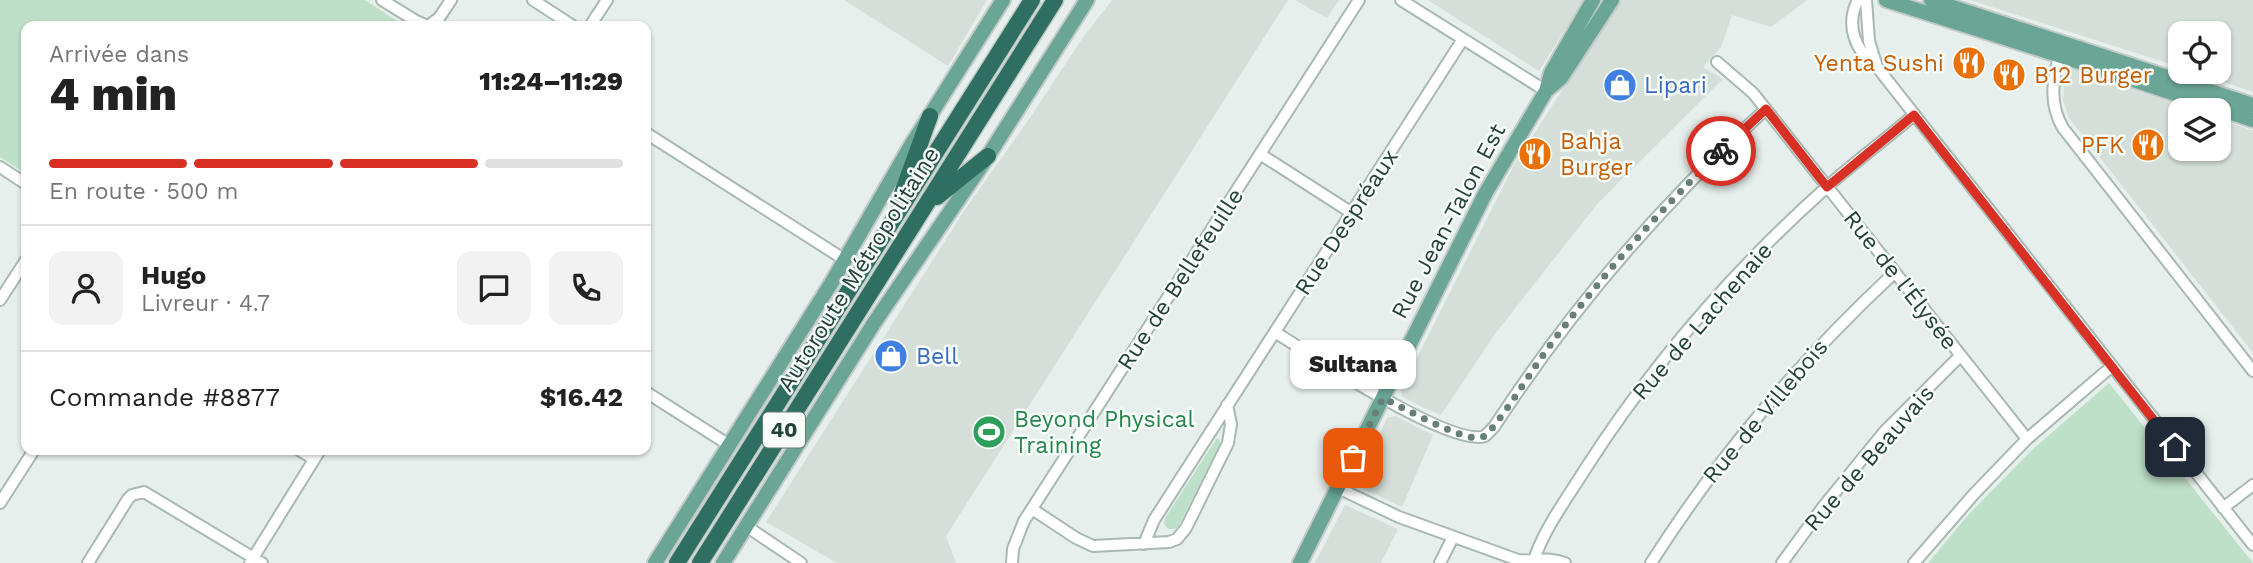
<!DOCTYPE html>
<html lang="fr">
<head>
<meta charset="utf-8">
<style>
	body { margin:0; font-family:"Work Sans",sans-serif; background:#f2f2f2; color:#222; height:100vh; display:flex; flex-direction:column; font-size:26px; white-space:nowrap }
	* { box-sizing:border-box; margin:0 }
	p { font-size:23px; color:#767676 }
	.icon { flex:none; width:38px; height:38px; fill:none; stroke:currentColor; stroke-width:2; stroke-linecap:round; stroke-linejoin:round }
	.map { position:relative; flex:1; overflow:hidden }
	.sheet { position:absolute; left:21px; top:21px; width:630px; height:434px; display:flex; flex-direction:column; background:#fff; border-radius:14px; box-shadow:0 2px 5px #0004 }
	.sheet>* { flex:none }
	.tools { position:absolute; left:2168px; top:21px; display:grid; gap:14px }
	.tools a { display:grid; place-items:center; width:63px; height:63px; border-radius:14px; background:#fff; box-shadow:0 2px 5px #0004; font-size:35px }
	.pin { position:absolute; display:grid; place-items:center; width:60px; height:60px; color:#fff; margin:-30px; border-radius:14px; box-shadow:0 4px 10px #0006 }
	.courier { position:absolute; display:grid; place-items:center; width:70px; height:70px; margin:-35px; border:5px solid #d93025; border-radius:50%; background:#fff; color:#222; box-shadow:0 2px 9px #0007 }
	.bubble { position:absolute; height:49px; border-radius:14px; background:#fff; box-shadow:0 2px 5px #0004; font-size:23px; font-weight:800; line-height:49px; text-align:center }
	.summary em { font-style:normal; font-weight:800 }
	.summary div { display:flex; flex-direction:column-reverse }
	.summary { display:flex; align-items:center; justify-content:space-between; height:119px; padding:0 28px }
	h1 { font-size:46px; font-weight:800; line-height:52px }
	.bar { display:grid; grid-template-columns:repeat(4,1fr); gap:10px 7px; align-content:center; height:84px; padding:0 28px }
	.bar i { height:9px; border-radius:5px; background:#e0e0e0 }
	.bar .active { background:#d93025 }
	.bar p { grid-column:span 4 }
	.line { display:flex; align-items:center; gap:18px; padding:0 28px; border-top:2px solid #e0e0e0 }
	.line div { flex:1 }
	.round { display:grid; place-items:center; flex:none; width:74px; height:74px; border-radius:14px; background:#f2f2f2 }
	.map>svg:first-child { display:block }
	.built { fill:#d4dfda }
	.green { fill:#bfe0c8 }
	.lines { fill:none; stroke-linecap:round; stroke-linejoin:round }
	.minor-casing { stroke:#a8b8b2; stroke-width:14 }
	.major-casing { stroke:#c2cac8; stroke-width:18 }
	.highway-casing { stroke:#c2cac8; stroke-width:19 }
	.minor { stroke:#fff; stroke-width:10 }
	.major { stroke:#6aa596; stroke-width:14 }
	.highway { stroke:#2f6f62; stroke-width:16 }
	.done { stroke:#687f78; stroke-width:7; stroke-dasharray:0 12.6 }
	.route { stroke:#d93025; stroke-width:9 }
	.labels { text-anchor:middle; stroke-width:5; stroke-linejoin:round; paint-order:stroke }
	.shield { fill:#f7fbf9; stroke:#637a73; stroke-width:2 }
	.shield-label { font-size:21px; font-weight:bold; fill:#24423a }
	.food-label { font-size:23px; fill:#c56008; stroke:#f7fbf9; text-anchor:end }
	.shop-label { font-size:23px; fill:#366cbe; stroke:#f7fbf9; text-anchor:start }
	.street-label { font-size:23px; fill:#24423a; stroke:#f7fbf9 }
	.leisure-label { font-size:23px; fill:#27864d; stroke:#f7fbf9; text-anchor:start }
</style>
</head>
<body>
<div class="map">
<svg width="2253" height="563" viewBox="0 0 2253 563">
	<rect width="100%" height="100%" fill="#e6efeb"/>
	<path class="built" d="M844,0H987L948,66Z
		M1112,0H1288L946,536L956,563H837L766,522L966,208L1027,122L1084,36Z
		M1295,0H1339L1327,18Z
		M1428,0H1584L1539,71Z
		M1620,0H1807L1771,27L1732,15L1721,47L1703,67L1723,79L1598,203L1495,334L1441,415L1422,407L1402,396L1401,390L1514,165Z
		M1970,0H2253V92L2194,72H2219V33H2180V67Z
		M2070,68L2193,110H2180V149H2219V119L2253,131V353L2069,118L2063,100L2065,73Z
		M1395,416L1433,435L1402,507L1358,486L1356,483L1387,418Z
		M1345,505L1398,529L1381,563H1315Z"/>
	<path class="green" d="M0,0H365L405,26H26V174L0,157Z
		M2109,383L2253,563H1928L1968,515L2033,449Z
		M1217,438L1220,440V444L1179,525L1175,529H1169L1164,524L1165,518Z"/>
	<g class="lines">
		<defs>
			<path id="minor" d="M382,0L416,21L428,26L439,18L451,0
				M533,0L573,26
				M1401,0L1546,91
				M1858,0C1845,25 1855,51 1877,67L2253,545
				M1866,0L1869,41L1877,67
				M590,26L607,0
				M2061,50C2053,77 2048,103 2063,128L2253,371
				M1717,62L1753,93L2027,439
				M646,133L845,260
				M1260,154L1352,213
				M0,167L26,184
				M0,300L26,260
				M1275,332C1308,353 1451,448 1485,436L1494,427C1571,309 1662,203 1766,109
				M646,392L729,445
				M299,450L314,459
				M1338,488L1399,517L1518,560C1536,562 1547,556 1565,563
				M0,503L34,450
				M2223,508L2253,485
				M1032,509L1076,538L1093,546L1169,542L1177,539L1186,528L1228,443L1231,424L1227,405
				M746,526L801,563
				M1144,544L1154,520L1463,39
				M88,563L128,499L132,495L144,492L262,563
				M250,563L320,450
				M1012,563L1013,549L1024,521L1359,0
				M1440,563L1453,537
				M1533,563C1543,530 1566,500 1584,471C1651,366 1736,268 1828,186C1856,161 1886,139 1914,115
				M1651,563C1722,452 1799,362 1895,272
				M1782,563L1823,507L1885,431L1960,356
				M1914,563L1974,494L2027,439L2111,367"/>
			<path id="major" d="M1886,0L2089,65L2253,120
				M1931,0L2253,105
				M1547,90L1561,78L1612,0
				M655,563L832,282L910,147L1003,0
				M723,563L874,323L988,156L1087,0
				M1300,563L1485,194L1546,91L1551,73L1593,0"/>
			<path id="highway" d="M937,197L988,156
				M900,199L930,116
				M677,563L1032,0
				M700,563L1055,0"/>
		</defs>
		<use href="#minor" class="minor-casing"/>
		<use href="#major" class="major-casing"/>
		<use href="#highway" class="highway-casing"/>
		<use href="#minor" class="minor"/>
		<use href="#major" class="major"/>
		<use href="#highway" class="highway"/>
	</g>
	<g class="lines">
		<path class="done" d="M1353,458L1383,398C1402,407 1461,440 1480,438C1484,437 1485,435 1489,432C1514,402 1533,367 1557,336C1607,270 1662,208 1721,151"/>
		<path class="route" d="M1721,151L1766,109L1827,187L1914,115L2175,447"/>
	</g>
	<defs>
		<symbol id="restaurant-disc" viewBox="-11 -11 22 22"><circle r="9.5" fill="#e8710a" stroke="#f7fbf9"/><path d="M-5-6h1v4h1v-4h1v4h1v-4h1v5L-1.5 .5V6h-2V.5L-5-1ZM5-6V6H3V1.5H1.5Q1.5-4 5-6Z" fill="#fff"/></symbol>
		<symbol id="shop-disc" viewBox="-11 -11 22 22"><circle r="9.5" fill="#3f7fe0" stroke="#f7fbf9"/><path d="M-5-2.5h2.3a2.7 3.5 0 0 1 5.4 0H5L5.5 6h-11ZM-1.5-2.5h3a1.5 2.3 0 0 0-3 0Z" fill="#fff"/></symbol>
		<symbol id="stadium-disc" viewBox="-11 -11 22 22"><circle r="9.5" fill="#2e9e5b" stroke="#f7fbf9"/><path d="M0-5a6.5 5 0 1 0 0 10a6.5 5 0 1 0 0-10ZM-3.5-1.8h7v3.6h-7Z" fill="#fff"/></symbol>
	</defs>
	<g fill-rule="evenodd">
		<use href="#restaurant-disc" x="1950" y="44" width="38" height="38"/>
		<use href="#restaurant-disc" x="1990" y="56" width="38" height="38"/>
		<use href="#shop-disc" x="1601" y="66" width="38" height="38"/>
		<use href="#restaurant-disc" x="2129" y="126" width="38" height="38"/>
		<use href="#restaurant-disc" x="1516" y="135" width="38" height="38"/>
		<use href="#shop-disc" x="872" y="337" width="38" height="38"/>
		<use href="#stadium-disc" x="970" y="413" width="38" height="38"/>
	</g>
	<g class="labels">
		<rect class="shield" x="763" y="412.5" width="42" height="35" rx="5"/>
		<g class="shield-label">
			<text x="784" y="437">40</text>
		</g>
		<g class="food-label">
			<text x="1944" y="71">Yenta Sushi</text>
			<text x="2034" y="83" text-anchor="start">B12 Burger</text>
			<text x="1560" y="149" text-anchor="start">Bahja<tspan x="1560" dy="26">Burger</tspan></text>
			<text x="2124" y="153">PFK</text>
		</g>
		<g class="shop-label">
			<text x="1644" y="93">Lipari</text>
			<text x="916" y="364">Bell</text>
		</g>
		<g class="street-label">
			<text transform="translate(1448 221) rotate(-62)" y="8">Rue Jean-Talon Est</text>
			<text transform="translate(1346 222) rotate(-57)" y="8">Rue Despréaux</text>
			<text transform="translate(858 269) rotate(-58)" y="8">Autoroute Métropolitaine</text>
			<text transform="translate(1180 279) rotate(-57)" y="8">Rue de Bellefeuille</text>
			<text transform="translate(1901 280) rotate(52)" y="8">Rue de l'Élysée</text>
			<text transform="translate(1702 321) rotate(-49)" y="8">Rue de Lachenaie</text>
			<text transform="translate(1765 411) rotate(-50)" y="8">Rue de Villebois</text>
			<text transform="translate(1869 458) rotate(-49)" y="8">Rue de Beauvais</text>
		</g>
		<g class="leisure-label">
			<text x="1014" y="427">Beyond Physical<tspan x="1014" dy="26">Training</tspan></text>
		</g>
	</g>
</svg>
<div class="tools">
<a><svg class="icon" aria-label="locate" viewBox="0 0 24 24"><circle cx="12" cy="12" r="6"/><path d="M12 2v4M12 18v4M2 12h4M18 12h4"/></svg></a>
<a><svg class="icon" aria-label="layers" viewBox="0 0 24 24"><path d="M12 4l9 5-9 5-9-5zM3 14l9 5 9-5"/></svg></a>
</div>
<div class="pin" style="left:1353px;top:458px;background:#ea580c"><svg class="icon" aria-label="bag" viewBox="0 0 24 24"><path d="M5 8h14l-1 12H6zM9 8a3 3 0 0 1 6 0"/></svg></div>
<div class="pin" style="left:2175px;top:447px;background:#1f2937"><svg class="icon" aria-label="home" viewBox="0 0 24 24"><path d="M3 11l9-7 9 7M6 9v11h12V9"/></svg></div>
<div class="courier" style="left:1721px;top:151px"><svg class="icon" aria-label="bike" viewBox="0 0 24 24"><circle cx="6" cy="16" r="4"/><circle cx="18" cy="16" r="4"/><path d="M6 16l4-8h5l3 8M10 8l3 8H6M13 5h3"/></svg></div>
<div class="bubble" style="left:1290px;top:340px;width:126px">Sultana</div>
<section class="sheet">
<div class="summary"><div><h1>4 min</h1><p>Arrivée dans</p></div><em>11:24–11:29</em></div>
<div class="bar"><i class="active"></i><i class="active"></i><i class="active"></i><i></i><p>En route · 500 m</p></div>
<div class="line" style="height:126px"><a class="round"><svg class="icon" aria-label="person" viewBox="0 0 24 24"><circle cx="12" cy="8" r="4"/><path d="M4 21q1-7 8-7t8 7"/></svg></a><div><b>Hugo</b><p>Livreur · 4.7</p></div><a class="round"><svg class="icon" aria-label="chat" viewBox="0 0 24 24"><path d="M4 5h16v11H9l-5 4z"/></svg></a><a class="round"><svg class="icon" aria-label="phone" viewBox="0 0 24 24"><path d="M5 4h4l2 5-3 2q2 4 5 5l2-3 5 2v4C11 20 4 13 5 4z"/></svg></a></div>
<div class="line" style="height:91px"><div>Commande #8877</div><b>$16.42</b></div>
</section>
</div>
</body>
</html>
